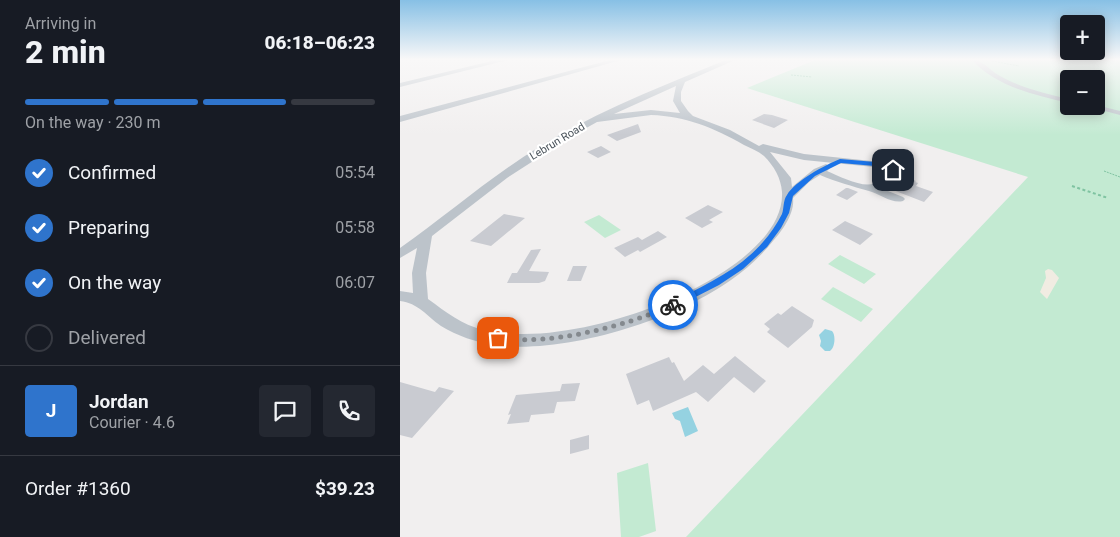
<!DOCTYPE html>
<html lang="en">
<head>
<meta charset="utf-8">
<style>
	body { margin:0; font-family:Roboto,sans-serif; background:#242831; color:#f1f3f6; height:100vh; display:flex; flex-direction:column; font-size:19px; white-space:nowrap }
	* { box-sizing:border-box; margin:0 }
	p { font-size:16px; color:#9ea1a6 }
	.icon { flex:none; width:28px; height:28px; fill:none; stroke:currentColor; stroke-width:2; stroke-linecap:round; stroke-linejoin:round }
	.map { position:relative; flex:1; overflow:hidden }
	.drawer { display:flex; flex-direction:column; background:#171b24; width:400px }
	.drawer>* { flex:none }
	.controls { position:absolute; left:660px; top:15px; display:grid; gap:10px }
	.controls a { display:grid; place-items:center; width:45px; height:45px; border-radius:5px; background:#171b24; box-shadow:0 2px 12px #0003; font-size:25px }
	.pin { position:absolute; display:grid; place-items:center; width:42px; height:42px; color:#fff; margin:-21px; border-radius:10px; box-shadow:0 2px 8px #0006 }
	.courier { position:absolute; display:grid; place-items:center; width:50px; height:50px; margin:-25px; border:4px solid #1a73e8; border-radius:50%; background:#fff; color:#222; box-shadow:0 1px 6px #0007 }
	.summary em { font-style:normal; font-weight:800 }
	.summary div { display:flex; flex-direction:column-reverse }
	.summary { display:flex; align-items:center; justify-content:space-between; height:85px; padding:0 25px }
	h1 { font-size:32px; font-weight:800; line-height:38px }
	.bar { display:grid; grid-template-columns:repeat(4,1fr); gap:8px 5px; align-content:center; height:60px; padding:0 25px }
	.bar i { height:6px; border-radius:4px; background:#363941 }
	.bar .on { background:#2f74cc }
	.bar p { grid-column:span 4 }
	.line { display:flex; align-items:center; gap:12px; padding:0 25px; border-top:1px solid #363941 }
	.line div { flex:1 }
	.round { display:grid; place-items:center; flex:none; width:52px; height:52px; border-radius:5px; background:#242831 }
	ol { padding:0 25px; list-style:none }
	li { display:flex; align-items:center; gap:15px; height:55px }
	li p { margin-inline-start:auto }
	li .icon { padding:5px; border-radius:50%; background:#2f74cc; color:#fff; stroke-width:4 }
	li:last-child { color:#9ea1a6 }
	li i { width:28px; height:28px; border:2px solid #363941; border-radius:50% }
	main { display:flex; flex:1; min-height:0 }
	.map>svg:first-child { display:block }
	.green { fill:#c3ead2; fill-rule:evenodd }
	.sand { fill:#f1ece2 }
	.water { fill:#95d2e1 }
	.building { fill:#c9cbd1 }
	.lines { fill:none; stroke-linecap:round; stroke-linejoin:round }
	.path-far1 { stroke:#7fc3a1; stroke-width:1; stroke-dasharray:2 1; stroke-linecap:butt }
	.path { stroke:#7fc3a1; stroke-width:2; stroke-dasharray:3 2.5; stroke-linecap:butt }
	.minor { fill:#bcc3ca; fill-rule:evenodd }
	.route { fill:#1a73e8 }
	.done { stroke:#84898e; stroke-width:5; stroke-dasharray:0 9 }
	.labels { text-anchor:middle; stroke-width:4.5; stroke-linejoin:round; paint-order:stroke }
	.far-street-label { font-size:11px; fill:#49525a; stroke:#fff }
</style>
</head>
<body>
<main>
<section class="drawer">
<div class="summary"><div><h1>2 min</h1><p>Arriving in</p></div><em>06:18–06:23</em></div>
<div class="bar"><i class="on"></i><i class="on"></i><i class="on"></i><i></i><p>On the way · 230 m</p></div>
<ol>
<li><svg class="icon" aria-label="check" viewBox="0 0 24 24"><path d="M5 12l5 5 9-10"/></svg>Confirmed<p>05:54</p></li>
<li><svg class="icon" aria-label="check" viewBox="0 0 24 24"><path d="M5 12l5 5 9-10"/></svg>Preparing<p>05:58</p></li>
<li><svg class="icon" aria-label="check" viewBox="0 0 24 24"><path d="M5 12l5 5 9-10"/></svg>On the way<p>06:07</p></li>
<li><i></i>Delivered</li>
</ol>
<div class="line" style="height:90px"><b class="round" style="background:#2f74cc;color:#fff">J</b><div><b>Jordan</b><p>Courier · 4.6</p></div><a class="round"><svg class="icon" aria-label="chat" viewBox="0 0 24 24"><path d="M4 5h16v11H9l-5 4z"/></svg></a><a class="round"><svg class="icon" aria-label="phone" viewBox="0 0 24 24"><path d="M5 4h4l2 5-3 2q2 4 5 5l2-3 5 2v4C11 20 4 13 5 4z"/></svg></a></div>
<div class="line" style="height:65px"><div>Order #1360</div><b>$39.23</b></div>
</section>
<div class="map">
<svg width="720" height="537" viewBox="0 0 720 537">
	<rect width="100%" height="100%" fill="#f1efef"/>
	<path class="green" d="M415,60H720V537H286L628,177L347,88ZM669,79H696V106H669Z
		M199,215L221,230L205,238L184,222Z
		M440,255L476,274L464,284L428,264Z
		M433,287L473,309L461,322L421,299Z
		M248,463L256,531L239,537H221L217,473Z"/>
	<path class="sand" d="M648,269L652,270L659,278L647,299L640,292L646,278L645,271Z"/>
	<path class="water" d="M425,329L432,331C436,335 435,348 430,351H425L420,346L421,341L419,335Z
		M288,407L298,431L285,437L280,421L275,419L272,413Z"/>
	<path class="building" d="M364,114L372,115L388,120L374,128L352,120Z
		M238,124L241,132L217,141L207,135Z
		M201,146L211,152L198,158L187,152Z
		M507,177L516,181L515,182L518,183L516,186L533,192L524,202L493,190Z
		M446,188H448L458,192L447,200L436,195Z
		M308,205L323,212L309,220L313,222L302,228L285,218Z
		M104,214L125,218L91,246L70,241Z
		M445,221L473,234L460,245L432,230Z
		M258,231L267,237L240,252L238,250L225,257L214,248L238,237L242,240Z
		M141,249L129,271L149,272L145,281L139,283H107L112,273H117L131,250Z
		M173,266H187L181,281H167Z
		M392,306L414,320L412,327L388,348L367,332L370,329L364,324L378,313L381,315Z
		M335,356L366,381L354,393L334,377L308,402L296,392L253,411L249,400L237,405L226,374L269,357L272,363L274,362L284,381L303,365L314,374Z
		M0,382L35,392L39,387L54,391L12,438L0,435Z
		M180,383L175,401L157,402L154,413L131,415L129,422L107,424L111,414L108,415L116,395L160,391L162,384Z
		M189,435V449L170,454V440Z"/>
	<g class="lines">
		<path class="path-far1" d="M592,61L619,66
			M391,75L412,77
			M704,171L720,177"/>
		<path class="path" d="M672,186L708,198"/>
		<path class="minor" d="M96,60H108L0,87V83Z
			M210,60H221L0,122V116Z
			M326,60H335L285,82L281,92V101L288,111L293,116L330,130L359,146L363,144L404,154L491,163L498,170L493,183L483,189L503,197L505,199L503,201C492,204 480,194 469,191C452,186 436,182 420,175L409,182L393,198C395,213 382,231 373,241C361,256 347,269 331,280C275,320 164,355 94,345C76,342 57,336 41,326C27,316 18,303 0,301V291L13,293L12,273L17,248L0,258V248C47,215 90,177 139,147C198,111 262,86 326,60ZM276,86L273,101L280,113L251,110L214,114ZM251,115C286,116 314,128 344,145C350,148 358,151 364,156C374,166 381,178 382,192C385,245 300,289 258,305C207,325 138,342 84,330C62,325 46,312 28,299L26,273L32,236L107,178L172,136L197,122ZM370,152L404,160L484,168L488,171C477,197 446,179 427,171L431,167L426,164L414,169L392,187L391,178Z
			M572,60C582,60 587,67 595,73C617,87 644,93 669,99V103C635,95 597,87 572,60Z
			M696,105L720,111V115L686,106Z"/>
	</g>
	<linearGradient id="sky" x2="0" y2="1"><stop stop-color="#87c0e5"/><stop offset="0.44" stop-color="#f9f8f8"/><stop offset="1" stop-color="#f9f8f8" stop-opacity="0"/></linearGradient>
	<rect width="720" height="135" fill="url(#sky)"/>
	<path class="route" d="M440,159L487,163L496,170L493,172L486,167L441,163L415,176L393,196L389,213L381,228L367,247L343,269L319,285L276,307H270V303C303,286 338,271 363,242C370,234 377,224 382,214C384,208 383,200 387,195C395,181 425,165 440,159Z"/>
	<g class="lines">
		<path class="done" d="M98,338C149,346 227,326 273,305"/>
	</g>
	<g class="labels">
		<g class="far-street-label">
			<text transform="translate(157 141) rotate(-31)" y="4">Lebrun Road</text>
		</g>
	</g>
</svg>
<div class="controls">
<a>+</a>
<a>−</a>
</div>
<div class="pin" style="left:98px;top:338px;background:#ea580c"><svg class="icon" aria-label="bag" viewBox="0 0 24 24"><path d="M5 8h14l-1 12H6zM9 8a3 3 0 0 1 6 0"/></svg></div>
<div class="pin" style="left:493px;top:170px;background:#1f2937"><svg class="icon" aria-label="home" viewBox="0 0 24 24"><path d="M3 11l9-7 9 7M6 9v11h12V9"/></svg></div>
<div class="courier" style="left:273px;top:305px"><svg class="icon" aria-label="bike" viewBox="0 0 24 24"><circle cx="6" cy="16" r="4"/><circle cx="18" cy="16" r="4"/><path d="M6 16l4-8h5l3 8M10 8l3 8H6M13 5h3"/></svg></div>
</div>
</main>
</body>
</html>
